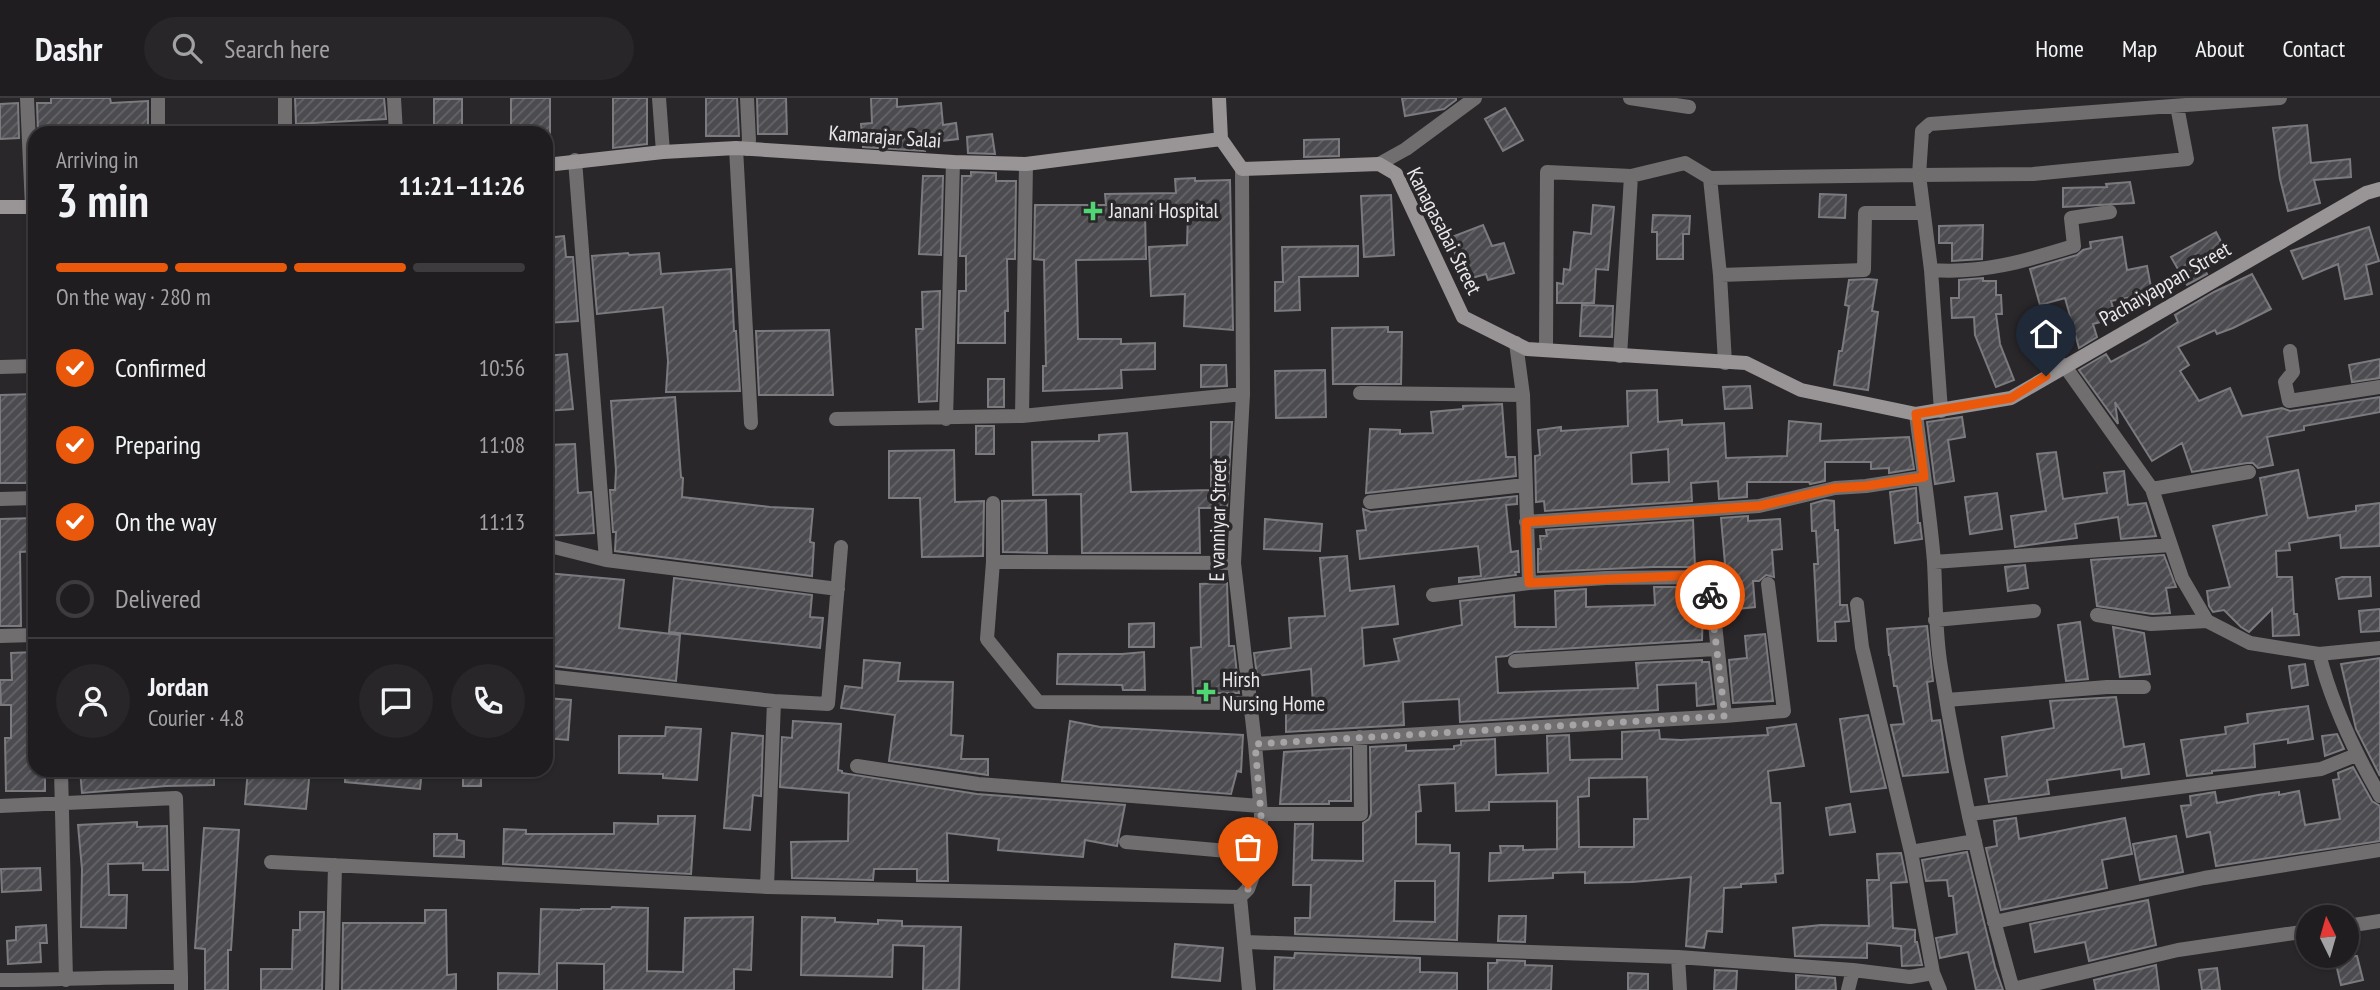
<!DOCTYPE html>
<html lang="en">
<head>
<meta charset="utf-8">
<style>
	body { margin:0; font-family:"PT Sans Narrow",sans-serif; background:#282629; color:#f1f3f6; height:100vh; display:flex; flex-direction:column; font-size:26px; white-space:nowrap }
	* { box-sizing:border-box; margin:0 }
	p { font-size:23px; color:#a2a2a5 }
	.icon { flex:none; width:38px; height:38px; fill:none; stroke:currentColor; stroke-width:2; stroke-linecap:round; stroke-linejoin:round }
	.map { position:relative; flex:1; overflow:hidden }
	.details { position:absolute; left:28px; top:28px; width:525px; height:651px; display:flex; flex-direction:column; background:#201d20; border-radius:21px; box-shadow:0 2px 5px #0004,0 0 0 2px #3d3b3e }
	.details>* { flex:none }
	.needle { width:46px; rotate:355deg }
	.controls { position:absolute; left:2296px; top:807px; display:grid; gap:14px }
	.controls a { display:grid; place-items:center; width:63px; height:63px; border-radius:50%; background:#201d20; box-shadow:0 2px 5px #0004,0 0 0 2px #3d3b3e; font-size:35px }
	.pin { position:absolute; display:grid; place-items:center; width:60px; height:60px; color:#fff; margin:-72px -30px; border-radius:50% 50% 50% 0; rotate:-45deg; box-shadow:0 0 7px #0007 }
	.pin .icon { rotate:45deg }
	.courier { position:absolute; display:grid; place-items:center; width:70px; height:70px; margin:-35px; border:5px solid #ea580c; border-radius:50%; background:#fff; color:#222; box-shadow:0 2px 9px #0007 }
	.head em { font-style:normal; font-weight:800 }
	.head div { display:flex; flex-direction:column-reverse }
	.head { display:flex; align-items:center; justify-content:space-between; height:119px; padding:0 28px }
	h1 { font-size:46px; font-weight:800; line-height:52px }
	.bar { display:grid; grid-template-columns:repeat(4,1fr); gap:10px 7px; align-content:center; height:84px; padding:0 28px }
	.bar i { height:9px; border-radius:5px; background:#3d3b3e }
	.bar .current { background:#ea580c }
	.bar p { grid-column:span 4 }
	.line { display:flex; align-items:center; gap:18px; padding:0 28px; border-top:2px solid #3d3b3e }
	.line div { flex:1 }
	.round { display:grid; place-items:center; flex:none; width:74px; height:74px; border-radius:37px; background:#282629 }
	ol { padding:0 28px; list-style:none }
	li { display:flex; align-items:center; gap:21px; height:77px }
	li p { margin-inline-start:auto }
	li .icon { padding:7px; border-radius:50%; background:#ea580c; color:#fff; stroke-width:4 }
	li:last-child { color:#a2a2a5 }
	li i { width:38px; height:38px; border:4px solid #3d3b3e; border-radius:50% }
	header { display:flex; align-items:center; gap:42px; box-sizing:border-box; height:98px; padding:0 35px; background:#201d20; border-bottom:2px solid #3d3b3e }
	header strong { font-size:33px }
	nav { display:flex; gap:38px; margin-inline-start:auto; font-size:24px }
	.search { width:490px; height:63px; background:#282629; display:flex; align-items:center; gap:18px; box-sizing:border-box; padding:0 24px; border-radius:38px; color:#a2a2a5; font-size:26px }
	.map>svg:first-child { display:block }
	.building { fill:url(#building-hatch); stroke:#7b7a7f; stroke-width:2; fill-rule:evenodd }
	.lines { fill:none; stroke-linecap:round; stroke-linejoin:round }
	.street { stroke:#706e6e; stroke-width:14 }
	.secondary { stroke:#999596; stroke-width:14 }
	.done { stroke:#a7a4a7; stroke-width:7; stroke-dasharray:0 12.6 }
	.route { stroke:#ea580c; stroke-width:9 }
	.poi-dot { fill:#51d674; stroke:#2a272a; stroke-width:2.5 }
	.labels { text-anchor:middle; stroke-width:7; stroke-linejoin:round; paint-order:stroke }
	.street-label { font-size:21px; fill:#eae8eb; stroke:#2a272a }
	.poi-label { font-size:21px; fill:#eae8eb; stroke:#2a272a; text-anchor:start }
</style>
</head>
<body>
<header>
<strong>Dashr</strong>
<div class="search"><svg class="icon" aria-label="search" viewBox="0 0 24 24"><circle cx="10" cy="10" r="6"/><path d="M15 15l6 6"/></svg>Search here</div>
<nav><a>Home</a><a>Map</a><a>About</a><a>Contact</a></nav>
</header>
<div class="map">
<svg width="2380" height="892" viewBox="0 0 2380 892">
	<defs>
		<pattern id="building-hatch" width="6" height="6" patternUnits="userSpaceOnUse" patternTransform="scale(1.75)"><rect width="6" height="6" fill="#4c4c50"/><path d="M-1 1l2-2M0 6l6-6M5 7l2-2" fill="none" stroke="#666669"/></pattern>
	</defs>
	<rect width="100%" height="100%" fill="#2a272a"/>
	<path class="building" d="M51,0H110L111,5L148,3V35H38L37,5H51Z
		M295,0H384L386,21L296,26Z
		M511,0H550V35H511Z
		M613,0H647V46L613,50Z
		M706,0H737L739,38H706Z
		M757,0H786L787,36H758Z
		M871,0H897V9L941,5L943,27L956,25L958,41L924,45L925,53L863,49L861,26L872,25Z
		M1402,0H1456V2L1444,11L1405,18Z
		M434,1H462V35H434Z
		M18,5L19,40L0,41V6Z
		M1505,10L1523,42L1503,53L1485,21Z
		M2307,27L2311,65L2350,61L2351,79L2314,82L2320,105L2288,113L2280,81L2273,30Z
		M992,36L995,56L968,55L967,39Z
		M1339,41V58L1304,59V42Z
		M971,74L996,75V83H1016L1015,161H1007L1008,213H1005V245H958L959,193H966V158H960L962,78H971Z
		M923,78H943L941,157L919,156Z
		M1195,80V83L1230,82L1233,232L1184,228L1185,196L1151,198L1149,149L1187,147L1188,114L1145,115L1146,161L1076,162L1078,241H1121V246L1155,245V271L1121,272L1122,290L1043,293V268H1046L1044,162L1034,161L1035,107H1106L1105,96L1176,95L1175,81Z
		M2130,84L2134,105L2063,109V90L2107,89L2106,86Z
		M1820,96L1846,97L1845,120L1819,119Z
		M1391,97L1394,157L1364,159L1361,98Z
		M1593,107L1614,109L1608,172L1596,171L1594,205H1557V185L1563,186L1564,171L1570,172L1574,134L1591,136Z
		M1653,117L1690,118L1689,136H1683V161H1657V134H1652Z
		M1483,127L1492,148L1504,145L1514,175L1488,182L1486,176L1461,183L1454,159L1456,158L1449,140Z
		M1983,127L1982,161L1952,163V145H1939V128Z
		M2369,129L2379,163L2366,167L2372,196L2345,201L2338,166L2303,181L2291,153Z
		M2216,134L2226,153L2202,166L2207,176L2187,187L2171,159Z
		M564,138L566,159H573L578,223L546,225V140Z
		M2122,139L2127,172L2147,168L2152,195L2111,203L2116,220L2093,226L2097,239L2079,250L2065,200L2040,207L2030,171L2077,157L2083,152L2091,150L2090,144Z
		M1358,148V178L1299,179L1300,212L1275,213V184H1283L1282,149Z
		M628,155L629,157L659,155L661,176L731,171L734,233H736L740,293L666,294L668,263L663,209L597,216L592,158Z
		M2252,176L2271,211L2233,230L2217,236L2215,232L2178,249L2189,267L2180,273L2199,303L2230,290L2242,318L2282,310L2290,313L2380,299V314L2304,328V332L2267,339L2273,367L2258,370L2253,365H2247L2192,374L2182,345L2152,363L2115,304L2118,326L2079,272L2106,256L2111,264L2146,245L2178,224L2175,217L2214,194Z
		M1983,180V183H1996V197H2001L2002,216H1996L2000,246L2014,282L1996,289L1975,237L1974,219L1952,220L1951,200H1959V182Z
		M1868,181L1877,182L1872,213L1878,214L1868,292L1834,287L1839,253H1842L1849,208L1845,207L1849,182Z
		M940,193L937,303L919,304L916,231H923L922,194Z
		M1582,207L1613,208L1612,239L1580,238Z
		M1388,229V234H1402L1401,286H1333L1332,230Z
		M829,232L833,297H759L756,233Z
		M567,256L573,311L546,313V258Z
		M2380,261V280L2352,284L2349,267Z
		M1201,267H1226L1227,288L1201,289Z
		M1325,272L1326,319L1276,320L1275,273Z
		M988,281H1004V309H988Z
		M1750,288L1752,310L1725,311L1723,289Z
		M1657,292L1658,324L1682,322V327L1724,325L1726,360L1787,358L1789,323L1821,326L1820,343L1909,339L1914,371L1889,375V370L1871,371V364H1825V383L1810,386L1809,384H1747V399L1719,401L1718,383L1691,385L1692,403L1545,413L1544,403L1536,404L1535,358L1540,357L1538,332L1561,329V333L1628,328L1627,293ZM1668,351L1669,384L1632,386L1631,355Z
		M35,296V385H0V297Z
		M675,299L681,379L683,380L682,399L770,409L813,411L810,444L814,445L812,478L615,453L616,434H613L610,392H615L616,372L611,303Z
		M1502,306L1506,359H1515L1516,378L1366,395L1370,331L1400,332V336L1433,335L1431,314L1463,311V308Z
		M1962,319L1965,339L1948,342L1954,383L1935,386L1927,324Z
		M1211,324H1232L1227,410H1199L1200,455H1082L1081,396L1033,397L1032,344L1099,343V337L1127,335L1131,394L1211,392Z
		M976,328H994V356H976Z
		M575,346L578,395L591,394L594,435L546,438V347Z
		M954,352L955,404L984,403L983,458L922,459L920,400H889V353Z
		M2056,354L2063,401L2107,395L2104,375L2124,373L2128,407L2146,405L2156,438L2121,441L2118,419L2075,426L2077,440L2015,449L2011,418L2046,413L2037,356Z
		M2298,372L2308,420L2356,413V408L2380,405V448L2341,450L2340,437L2289,445L2290,452L2276,453L2277,479H2292L2294,516H2297L2299,537L2273,538L2272,511L2249,534L2241,529L2224,512L2213,514L2209,508L2207,493L2230,489L2213,428L2267,417L2260,380Z
		M1916,390L1918,425H1920L1922,441L1895,445L1890,394Z
		M1997,395L2002,431L1970,436L1965,399Z
		M1517,398V406L1506,407L1511,454L1518,453L1519,474H1515L1516,477L1459,484V480L1481,478L1478,448L1360,461L1357,433L1366,432L1363,411L1371,414Z
		M1046,402L1047,455L1003,454L1002,403Z
		M1825,402L1834,403L1835,432H1838L1840,507H1847L1849,523L1835,524L1836,543H1818L1814,466H1818L1816,433H1812L1811,406Z
		M1748,418V423L1780,421L1782,451L1772,452L1774,479L1766,477L1759,483H1753L1755,509L1729,512L1721,420Z
		M35,420V453L20,454L21,528H0V421Z
		M1265,421L1322,426L1320,453L1264,451Z
		M1693,422L1695,469H1653L1538,474V451H1541L1540,438H1547L1546,432Z
		M2164,457L2176,489L2166,490L2170,515L2152,516L2097,508L2091,462Z
		M1347,458L1350,493L1394,488L1398,526L1362,530L1364,568L1399,563L1394,541L1462,527L1460,503L1514,497L1515,529H1556L1555,493L1586,491V509L1655,507L1654,489H1696L1697,510H1703L1702,542L1514,554L1507,558L1496,559L1498,595L1638,590L1636,565L1702,562V564H1709L1714,606L1697,608L1696,585L1657,587L1658,612L1460,624L1459,601L1403,604L1404,627L1286,634V608H1313L1311,571L1257,578L1254,555L1291,550L1289,520L1325,518L1320,460Z
		M2025,467L2028,490L2008,493L2005,469Z
		M546,475L624,482L619,530L680,537L676,583L546,567Z
		M2342,479H2370L2371,498L2339,501L2336,481Z
		M674,480L812,497L810,519L823,520L820,550L669,534Z
		M1227,485L1229,548H1234L1239,595H1193L1191,550L1201,549L1200,486Z
		M2380,511V533L2361,534L2359,513Z
		M2080,524L2088,581L2066,583L2058,527Z
		M1154,525V549H1129V526Z
		M1927,528L1933,583L1927,584L1932,623L1940,622L1948,674L1903,678L1891,627L1904,626L1897,588H1894L1890,557H1889L1887,531Z
		M2113,529L2144,535L2150,576L2120,579Z
		M1765,536L1773,603L1733,605L1729,562L1747,560L1745,538Z
		M35,554V672H45V693H6L5,640H11V607H1L0,582H12L11,555Z
		M1144,554L1145,592H1123L1122,587L1057,586L1058,556H1122Z
		M2380,560V678L2356,631L2341,566Z
		M864,562L900,565L898,583L953,584L951,637L963,638L961,661H988V677L889,663L895,617L841,610L845,588L862,590Z
		M2305,566L2308,587L2292,590L2289,568Z
		M2116,599L2124,649L2144,646L2149,676L2122,680L2121,671L2047,682L2049,696L1989,704L1985,681L2007,678L2002,639L2054,630L2050,603Z
		M546,600L571,602L568,642L546,640Z
		M2308,608L2313,641L2288,645V641L2254,646L2255,669L2212,673V675L2187,678L2181,642L2226,636L2225,629L2248,625L2247,616Z
		M1868,617L1886,690L1851,694L1840,621Z
		M793,623L841,626L838,672L842,673V675L977,696L1125,707L1117,748L1085,742L1083,759L998,752L999,741L947,735L948,783H917V771H874L873,782L792,780L791,744L848,743L849,695L780,689L782,639L792,640Z
		M1070,623L1100,629L1243,637L1241,674L1237,673L1231,696L1062,683Z
		M1796,626L1804,668L1768,673L1771,705H1780L1783,775L1775,776L1776,784L1741,786V789L1724,790L1722,834L1707,833L1704,850L1686,848L1691,779L1632,784L1585,785V774L1553,775V780L1489,783L1490,755H1501L1500,748H1523V752L1557,751V703L1489,704V712L1456,713L1455,685L1419,687L1421,713L1416,714V746L1450,747V755H1459L1457,842L1295,836V820H1310L1311,787H1293L1295,726H1313L1312,762L1363,763V725L1369,721L1371,716L1370,649L1406,647V653L1454,651V648L1461,647V643L1495,641L1496,677L1548,675L1547,638L1569,637L1570,662L1622,661V634L1659,632L1660,641L1681,642L1768,637L1767,630ZM1647,679L1648,721H1634V749H1579L1578,699L1589,698V680ZM1395,783H1435V824L1394,823Z
		M666,629L701,631L697,682L663,680V676L619,675V638H665Z
		M732,635L763,638L761,698L753,697L750,732L724,730Z
		M2337,636L2344,651L2325,658L2322,638Z
		M1351,650V703H1329V706H1280L1284,654Z
		M2353,669L2372,703L2380,708V743L2216,768L2210,734L2187,739L2181,708L2191,707L2190,698L2215,694L2217,705L2258,697L2279,694V697L2299,693L2305,727L2340,721L2333,682L2339,681L2338,675Z
		M80,672H214V687L166,688L82,695Z
		M248,672H310L306,711L245,706Z
		M345,672H422L420,691L345,684Z
		M463,672H481V688H463Z
		M1850,706L1855,734L1830,737L1826,710Z
		M658,718H695L691,776L503,766L504,731L526,732V736H614V725L658,726Z
		M2016,720L2019,741L2125,720L2132,756L2102,762L2107,790L2001,812L1986,750L1997,748L1994,723Z
		M137,724V729L167,728L168,772H143V765L108,766L109,797H127L126,830L81,829L82,771L78,727Z
		M204,730L239,732L231,852H228V892H205V851L195,850Z
		M434,736H457V742L464,743V759L434,758Z
		M2176,738L2183,774L2140,782L2133,746Z
		M1967,754L1995,869L2003,892H1976L1968,854L1940,860L1936,840L1957,836L1953,798H1949L1947,782L1926,783L1922,762Z
		M1901,755L1907,784L1891,785L1893,830L1915,832V844H1917L1922,867L1902,868L1901,848L1867,845V860L1795,858L1793,830L1821,827L1869,828L1867,782H1879L1877,756Z
		M40,770L41,792L2,794L1,771Z
		M2148,802L2156,847L2089,863L2085,844L2035,854L2030,826Z
		M612,809L648,810L647,873L683,874L685,820L753,819L751,872L734,871V892H604V866L557,865V892H498V875L539,876L541,811L581,812V811H611Z
		M425,812H446L447,877L456,876V892H342L343,825H425Z
		M300,814H324L322,892H261V871H292L293,832H300Z
		M1499,818H1526L1525,844L1498,843Z
		M802,819L835,820V824L878,826V822L902,823V828L961,829L959,892H923L924,848L893,847L892,879L801,877Z
		M46,827L47,845H40L41,864L8,866L7,843L16,842V829Z
		M1175,846L1223,850L1220,883L1172,879Z
		M1295,855L1420,860V874L1457,875V892H1274L1275,859L1294,860Z
		M2334,858H2357L2363,882L2341,887Z
		M1497,862L1525,863V867L1552,868L1551,892H1488V865H1497Z
		M2156,867L2159,892H2096L2094,882Z
		M2217,870L2220,892H2202L2199,872Z
		M1715,872L1737,873L1736,892H1714Z
		M1628,875L1648,876V892H1628Z
		M1796,877L1835,880L1836,892H1796Z"/>
	<g class="lines">
		<path class="street" d="M27,0L32,109
			M158,0V35
			M285,0V35
			M394,0L396,35
			M659,0L663,54
			M1630,0L1689,9
			M2177,8L2187,61L2033,76L1919,77L1922,33L1930,26L2280,0
			M736,50L751,325
			M747,51L749,42L747,0
			M1379,66L1406,51L1475,0
			M1242,71L1243,296L1234,465L1255,646L1261,716V756L1248,791L1240,799L1249,892
			M1931,172C1983,176 2025,163 2074,148L2071,120L2110,114
			M1720,177L1864,172L1865,115H1924
			M1516,245L1523,297L1529,485
			M1546,250L1547,74L1631,78L1685,65L1710,80
			M2290,253L2293,274L2285,284L2289,303L2380,289
			M1620,258L1631,78
			M1725,265L1720,177L1710,80L1919,77L1931,172L1941,313
			M2064,267L2152,391L2182,480L2207,523L2250,545L2319,556C2332,607 2354,653 2380,698
			M0,269L35,268
			M1360,295L1523,297
			M1916,316C1922,365 1930,414 1934,464C1936,499 1935,534 1941,570C1958,678 1983,787 2013,892
			M1022,318L1026,66
			M836,321L1022,318L1243,296
			M946,321L953,64
			M2152,391L2249,374
			M0,401L35,400
			M1370,404L1525,387
			M993,405V464L987,541L1038,604L1250,605
			M1526,424L1759,408L1835,390L1866,388L1924,379
			M546,447L606,462L575,62
			M606,462L838,491
			M993,464L1234,465
			M1934,464L2171,447
			M1433,497L1529,485L1606,480L1705,479L1714,517L1725,618L1784,613L1768,486
			M1857,506L1862,549L1911,754L1933,875L1940,892
			M2097,517L2151,526L2207,523
			M1935,522L2034,513
			M0,538L35,537
			M2319,556L2380,550
			M1515,563L1716,551
			M546,578L774,603L828,606L841,449
			M1947,602L2107,589H2144
			M1255,646L1725,618
			M857,668L978,686L1260,708
			M61,672L66,882
			M0,708L176,700L181,879
			M1261,716H1361L1360,639
			M1970,716L2321,671L2356,657
			M1126,744L1261,756
			M1911,754L1975,743
			M271,764L767,789L1240,799
			M767,789L774,603
			M1994,824L2204,780L2380,752
			M2347,828L2380,823
			M1246,844L1678,859L1853,872L1910,879L1933,875
			M1678,859L1680,892
			M0,882C60,882 120,878 181,879V892
			M2013,891L2178,852L2308,833
			M332,892L335,767
			M1848,892L1853,872"/>
		<path class="secondary" d="M1219,0L1221,41
			M1221,41L1242,71L1379,66L1396,76L1463,219L1527,251L1746,265L1801,292L1916,316L2011,300L2366,95L2380,91
			M546,67L663,54L736,50L953,64L1026,66L1221,41
			M0,109H35"/>
	</g>
	<g class="lines">
		<path class="done" d="M1248,791L1261,756V716L1255,646L1725,618L1710,497"/>
		<path class="route" d="M1710,497L1704,479L1696,477L1529,485L1526,424L1759,408L1835,390L1866,388L1924,379L1916,316L2011,300L2046,278"/>
	</g>
	<g class="poi-dot">
		<path d="M1089.5 102.5h7v7h7v7h-7v7h-7v-7h-7v-7h7z"/>
		<path d="M1202.5 583.5h7v7h7v7h-7v7h-7v-7h-7v-7h7z"/>
	</g>
	<g class="labels">
		<g class="street-label">
			<text transform="translate(885 39) rotate(4)" y="7">Kamarajar Salai</text>
			<text transform="translate(1444 133) rotate(63)" y="7">Kanagasabai Street</text>
			<text transform="translate(2165 186) rotate(-30)" y="7">Pachaiyappan Street</text>
			<text transform="translate(1218 422) rotate(-89)" y="7">E vanniyar Street</text>
		</g>
		<g class="poi-label">
			<text x="1109" y="120">Janani Hospital</text>
			<text x="1222" y="589">Hirsh<tspan x="1222" dy="24">Nursing Home</tspan></text>
		</g>
	</g>
</svg>
<div class="controls">
<a><svg class="needle" viewBox="-14 -14 28 28"><path d="M0-13l5 13h-10z" fill="#e53935"/><path d="M0 13l5-13h-10z" fill="#a2a2a5"/></svg></a>
</div>
<div class="pin" style="left:1248px;top:791px;background:#ea580c"><svg class="icon" aria-label="bag" viewBox="0 0 24 24"><path d="M5 8h14l-1 12H6zM9 8a3 3 0 0 1 6 0"/></svg></div>
<div class="pin" style="left:2046px;top:278px;background:#1f2937"><svg class="icon" aria-label="home" viewBox="0 0 24 24"><path d="M3 11l9-7 9 7M6 9v11h12V9"/></svg></div>
<div class="courier" style="left:1710px;top:497px"><svg class="icon" aria-label="bike" viewBox="0 0 24 24"><circle cx="6" cy="16" r="4"/><circle cx="18" cy="16" r="4"/><path d="M6 16l4-8h5l3 8M10 8l3 8H6M13 5h3"/></svg></div>
<section class="details">
<div class="head"><div><h1>3 min</h1><p>Arriving in</p></div><em>11:21–11:26</em></div>
<div class="bar"><i class="current"></i><i class="current"></i><i class="current"></i><i></i><p>On the way · 280 m</p></div>
<ol>
<li><svg class="icon" aria-label="check" viewBox="0 0 24 24"><path d="M5 12l5 5 9-10"/></svg>Confirmed<p>10:56</p></li>
<li><svg class="icon" aria-label="check" viewBox="0 0 24 24"><path d="M5 12l5 5 9-10"/></svg>Preparing<p>11:08</p></li>
<li><svg class="icon" aria-label="check" viewBox="0 0 24 24"><path d="M5 12l5 5 9-10"/></svg>On the way<p>11:13</p></li>
<li><i></i>Delivered</li>
</ol>
<div class="line" style="height:126px"><a class="round"><svg class="icon" aria-label="person" viewBox="0 0 24 24"><circle cx="12" cy="8" r="4"/><path d="M4 21q1-7 8-7t8 7"/></svg></a><div><b>Jordan</b><p>Courier · 4.8</p></div><a class="round"><svg class="icon" aria-label="chat" viewBox="0 0 24 24"><path d="M4 5h16v11H9l-5 4z"/></svg></a><a class="round"><svg class="icon" aria-label="phone" viewBox="0 0 24 24"><path d="M5 4h4l2 5-3 2q2 4 5 5l2-3 5 2v4C11 20 4 13 5 4z"/></svg></a></div>
</section>
</div>
</body>
</html>
